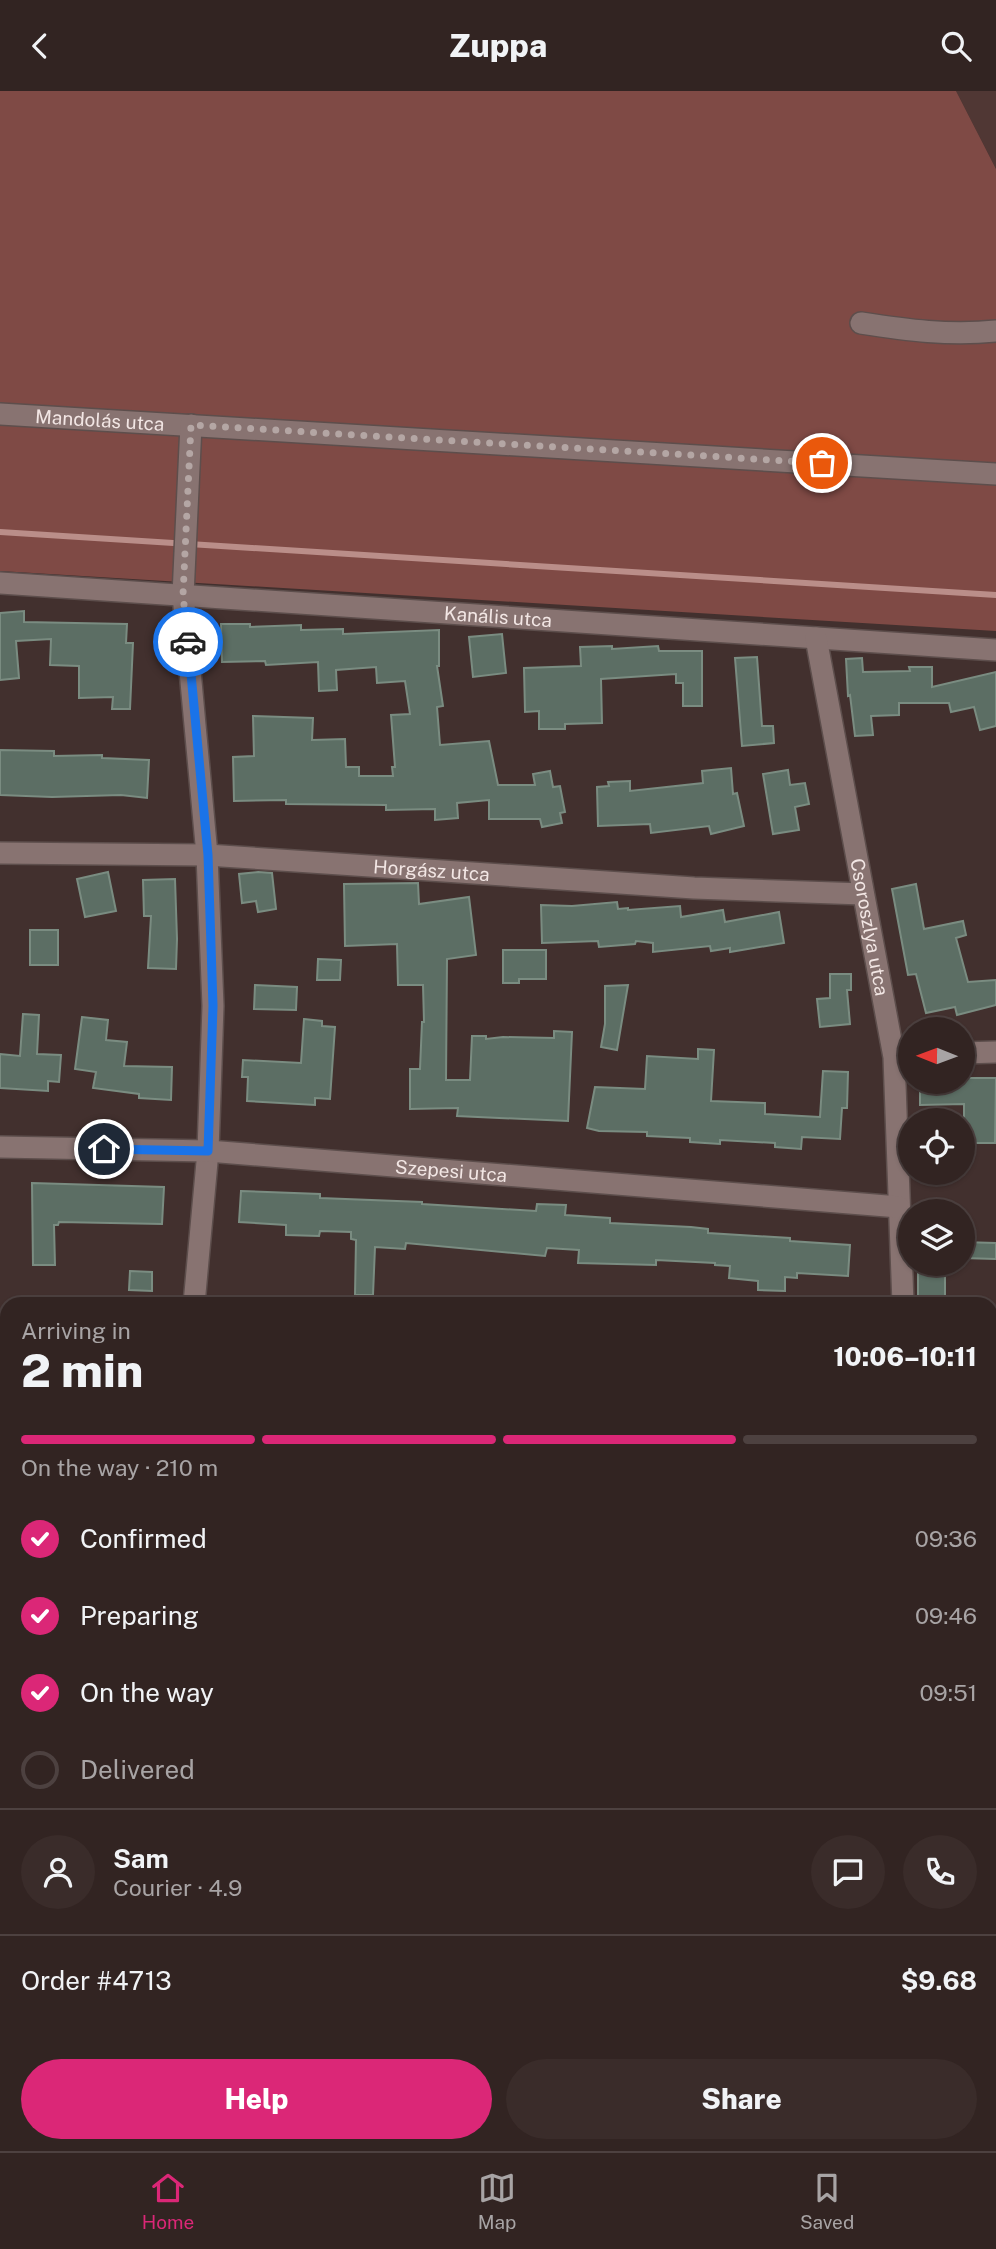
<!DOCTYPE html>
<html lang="en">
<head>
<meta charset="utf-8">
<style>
	body { margin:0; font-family:"Public Sans",sans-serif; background:#3a2c2a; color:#f1f3f6; height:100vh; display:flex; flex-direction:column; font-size:26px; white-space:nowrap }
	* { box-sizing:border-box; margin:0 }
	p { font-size:23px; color:#a8a4a5 }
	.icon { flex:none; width:38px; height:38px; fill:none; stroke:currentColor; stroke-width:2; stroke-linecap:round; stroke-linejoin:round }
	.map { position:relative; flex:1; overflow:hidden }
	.drawer { position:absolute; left:0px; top:1206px; width:998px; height:856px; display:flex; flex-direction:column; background:#322422; border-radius:21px 21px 0 0; box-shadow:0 2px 5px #0004,0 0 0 2px #4d4140 }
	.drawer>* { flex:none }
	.needle { width:46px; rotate:271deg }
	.controls { position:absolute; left:898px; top:926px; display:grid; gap:14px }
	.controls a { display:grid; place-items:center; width:77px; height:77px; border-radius:50%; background:#322422; box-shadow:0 2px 5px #0004,0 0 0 2px #4d4140; font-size:35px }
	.pin { position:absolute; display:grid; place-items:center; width:60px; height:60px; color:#fff; margin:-30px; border:4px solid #fff; border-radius:50%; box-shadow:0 2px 7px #0007 }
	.courier { position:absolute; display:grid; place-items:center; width:70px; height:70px; margin:-35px; border:5px solid #1a73e8; border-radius:50%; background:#fff; color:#222; box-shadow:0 2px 9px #0007 }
	.headline em { font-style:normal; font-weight:800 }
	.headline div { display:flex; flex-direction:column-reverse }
	.headline { display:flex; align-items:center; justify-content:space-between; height:119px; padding:0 21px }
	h1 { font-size:46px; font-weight:800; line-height:52px }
	.bar { display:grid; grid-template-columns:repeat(4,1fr); gap:10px 7px; align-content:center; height:84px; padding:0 21px }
	.bar i { height:9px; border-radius:5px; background:#4d4140 }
	.bar .selected { background:#db2777 }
	.bar p { grid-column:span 4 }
	.line { display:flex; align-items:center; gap:18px; padding:0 21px; border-top:2px solid #4d4140 }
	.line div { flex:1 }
	.round { display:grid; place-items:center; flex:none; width:74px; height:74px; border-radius:37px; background:#3a2c2a }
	ol { padding:0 21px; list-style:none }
	li { display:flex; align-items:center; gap:21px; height:77px }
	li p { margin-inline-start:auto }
	li .icon { padding:7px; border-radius:50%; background:#db2777; color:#fff; stroke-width:4 }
	li:last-child { color:#a8a4a5 }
	li i { width:38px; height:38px; border:4px solid #4d4140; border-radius:50% }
	.cta { display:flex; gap:14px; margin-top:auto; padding:14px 21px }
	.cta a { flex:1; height:80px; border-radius:42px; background:#db2777; color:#fff; font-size:28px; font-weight:800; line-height:80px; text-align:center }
	.cta a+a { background:#3a2c2a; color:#f1f3f6 }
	header { display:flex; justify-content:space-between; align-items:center; height:91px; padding:0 21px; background:#322422; font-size:32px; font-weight:800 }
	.tab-bar { display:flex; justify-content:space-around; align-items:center; height:98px; border-top:2px solid #4d4140; background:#322422; font-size:19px; color:#a8a4a5 }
	.tab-bar a { display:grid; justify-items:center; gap:4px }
	.tab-bar .selected { color:#db2777 }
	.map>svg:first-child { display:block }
	.built { fill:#503734 }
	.green { fill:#7f4a45 }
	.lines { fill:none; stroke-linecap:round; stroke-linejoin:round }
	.stream { stroke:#ba8e89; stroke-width:6 }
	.building { fill:#5c6e64; stroke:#7a8c81; stroke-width:2 }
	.minor-casing { stroke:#5d4e4c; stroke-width:24 }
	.minor { stroke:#887371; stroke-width:21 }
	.rail-casing { stroke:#958684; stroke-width:8 }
	.rail { stroke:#372624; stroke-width:5; stroke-dasharray:16; stroke-linecap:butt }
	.done { stroke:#b4a6a4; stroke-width:7; stroke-dasharray:0 12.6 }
	.route { stroke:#1a73e8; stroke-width:9 }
	.labels { text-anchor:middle; stroke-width:7; stroke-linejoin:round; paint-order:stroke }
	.street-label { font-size:19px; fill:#f2e6e4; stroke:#372624 }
</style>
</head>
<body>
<header><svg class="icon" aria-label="back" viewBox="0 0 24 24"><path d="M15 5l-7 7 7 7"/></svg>Zuppa<svg class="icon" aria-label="search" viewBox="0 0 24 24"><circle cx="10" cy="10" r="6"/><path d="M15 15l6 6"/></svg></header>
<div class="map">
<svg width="996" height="2060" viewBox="0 0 996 2060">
	<rect width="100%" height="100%" fill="#42302e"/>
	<path class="built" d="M956,0H996V78Z"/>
	<path class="green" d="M0,0H956L996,78V540L0,480Z
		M996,1435V1996H990V1436Z"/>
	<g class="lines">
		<path class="stream" d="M0,441L996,504
			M990,1574L996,1573"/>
	</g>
	<path class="building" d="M24,520V531L127,533L126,552H133L130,618H112L113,606L79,607V575L50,574L51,548L16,550L19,587L0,589V522Z
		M221,533H250V536L301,534V539L343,538V543L439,539V575H437L443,615L437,616L440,654L489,650L498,694H535L533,683L550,680L553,696L560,695L565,721L560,722L562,732L542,736L540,728H489V709L457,712L458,727L435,729V718L386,719V714L286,713V709L234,710L233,666L254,665L253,625L313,627L312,649L345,648L346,676H359V685H393L392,676H395L391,624L410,623L405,590L377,592L376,576L336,579L337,599L319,600L318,571L266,574L265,570L222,571Z
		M502,543L506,582L473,586L469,546Z
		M612,555V558L658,555L659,560H702V615H683V592H676V583L601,588L602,632L565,633V638H539V620L525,621L524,577L581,575L580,556Z
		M757,566L762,635H773L774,652L742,655L735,567Z
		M862,567L863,581L910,580L909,576H932V596L996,581V635L980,639L974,616L951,621L949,612H899V624L871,625L873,644L855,645L850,604L848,605L846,568Z
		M0,659L54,660V665L102,664V667L149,669L147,707L121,704L52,706L0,704Z
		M731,677L733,703L737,702L744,735L711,743L709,735L651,742L650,733L598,735L597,696L609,695L608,691L630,690V700L703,692L702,680Z
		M788,679L790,694L805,692L809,713L795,716L799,739L773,743L763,683Z
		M108,781L116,820L85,826L77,788Z
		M258,781L272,782L276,818L258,821L256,810L242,812L239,783Z
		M175,788L177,848L176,878L148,877L151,825H144L143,789Z
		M418,792L419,813L469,806L476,864L447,868L446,989H470L472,945H486V948L503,946L554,947V940L572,941L568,1030L457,1025L458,1017L410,1018V978H420L422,931H424L423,894H398L397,853L345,855L344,793Z
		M916,793L924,838L963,830L966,844L956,847L968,891L996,889V914L957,924L955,916L926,922L916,883L908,884L892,798Z
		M617,811L618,818L628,817V819L680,815L681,826L723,819L725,831L779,821L784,852L730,861V857L711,860L710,855L653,861V852L636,850L635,853L599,856L598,850L542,852L541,814L572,815Z
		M30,839H58V874H30Z
		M503,859H546V888H519V892H503Z
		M318,868L341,869L340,889H317Z
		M830,883H851V899H847L850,933L820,936L817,908L830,907Z
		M255,894L297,896L296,919L254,918Z
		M628,894L617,959L601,956L605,933V895Z
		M23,923L39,924L37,963L61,964L59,991L48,990V1000L0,997V963L20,965Z
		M82,926L108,929L106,949L127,951L124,975L172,976L171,1009L139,1007V1003L93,997L96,981L75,978Z
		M304,928L322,930V935L335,936L330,1008L315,1007V1014L247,1010L248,986H242L243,969L301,972Z
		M698,958L714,959L711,1010L765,1012V1023L820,1026L823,980L848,981L847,1017H842L840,1048L802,1046L801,1058L775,1056V1052L720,1049V1053L690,1051V1047L647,1045V1041L599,1040L587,1037L595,996L645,998L647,965L698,968Z
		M962,987H996L995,1052H964V1013L920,1014V990H962Z
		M32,1092L164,1096L162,1133L59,1131L58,1134H54L55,1174H33Z
		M241,1100L320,1103V1107L422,1111V1113L536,1120L537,1113L566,1114L565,1124L610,1127V1132L691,1136L708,1138V1142L790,1147V1150L850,1154L848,1185L797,1182V1187L785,1186V1200L758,1199V1190L729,1187L730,1175L715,1174V1172L656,1169V1174L578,1172L579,1159L547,1157L545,1165L406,1152L405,1158L375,1156L373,1204H355L356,1149L351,1148V1141L320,1140L319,1145L286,1144V1134L239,1131Z
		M962,1151L996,1152V1168L962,1167Z
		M130,1180L152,1181V1200L129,1199Z
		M918,1181L945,1182V1213H918Z"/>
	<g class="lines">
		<defs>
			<g id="minor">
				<path d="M861,232C906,239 950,245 996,240"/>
				<path id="s1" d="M0,323L996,383"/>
				<path d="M191,334L183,504L207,764L213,915L208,1060L194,1213"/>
				<path id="s2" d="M0,492L996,559"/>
				<path id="s3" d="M816,547L894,966L903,1213"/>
				<path id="s4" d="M0,762L207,764L694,797L863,803"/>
				<path d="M962,962L996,961"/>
				<path id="s5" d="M0,1056L208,1060L899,1116"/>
				<path d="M990,1266H996"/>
				<path d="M0,1357H7"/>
				<path d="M0,1628L7,1627"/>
			</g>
		</defs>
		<use href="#minor" class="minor-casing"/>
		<use href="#minor" class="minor"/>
		<defs>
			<path id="rail" d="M990,2004H996
				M0,2014H7"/>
		</defs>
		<use href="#rail" class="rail-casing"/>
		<use href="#rail" class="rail"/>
	</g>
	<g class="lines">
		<path class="done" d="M188,551L183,504L191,334L822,372"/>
		<path class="route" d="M104,1058L208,1060L213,915L208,764L188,551"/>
	</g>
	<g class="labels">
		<g class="street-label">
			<text dy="7" stroke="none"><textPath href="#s1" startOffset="100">Mandolás utca</textPath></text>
			<text dy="7" stroke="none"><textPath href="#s2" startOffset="499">Kanális utca</textPath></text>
			<text dy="7" stroke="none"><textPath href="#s4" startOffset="432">Horgász utca</textPath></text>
			<text dy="7" stroke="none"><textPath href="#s3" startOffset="294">Csoroszlya utca</textPath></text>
			<text dy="7" stroke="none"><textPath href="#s5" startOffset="452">Szepesi utca</textPath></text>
		</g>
	</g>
</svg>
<div class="controls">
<a><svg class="needle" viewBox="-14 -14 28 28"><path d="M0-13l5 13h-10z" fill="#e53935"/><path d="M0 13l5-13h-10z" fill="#a8a4a5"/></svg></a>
<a><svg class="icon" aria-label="locate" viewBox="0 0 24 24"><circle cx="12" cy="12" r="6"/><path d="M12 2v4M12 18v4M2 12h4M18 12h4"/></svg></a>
<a><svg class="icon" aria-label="layers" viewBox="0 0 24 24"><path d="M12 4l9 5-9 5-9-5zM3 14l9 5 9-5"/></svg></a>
</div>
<div class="pin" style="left:822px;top:372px;background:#ea580c"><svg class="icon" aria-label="bag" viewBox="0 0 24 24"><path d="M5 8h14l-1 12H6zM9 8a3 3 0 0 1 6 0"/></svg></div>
<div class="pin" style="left:104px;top:1058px;background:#1f2937"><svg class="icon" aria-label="home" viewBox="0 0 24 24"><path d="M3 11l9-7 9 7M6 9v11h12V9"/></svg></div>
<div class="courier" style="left:188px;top:551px"><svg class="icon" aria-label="car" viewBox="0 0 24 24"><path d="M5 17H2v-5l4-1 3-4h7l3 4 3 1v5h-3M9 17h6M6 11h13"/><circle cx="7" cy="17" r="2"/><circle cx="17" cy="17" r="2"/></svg></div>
<section class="drawer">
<div class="headline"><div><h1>2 min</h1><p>Arriving in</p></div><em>10:06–10:11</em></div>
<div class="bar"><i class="selected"></i><i class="selected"></i><i class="selected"></i><i></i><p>On the way · 210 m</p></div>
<ol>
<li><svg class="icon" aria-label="check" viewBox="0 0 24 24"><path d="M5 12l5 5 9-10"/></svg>Confirmed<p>09:36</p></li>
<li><svg class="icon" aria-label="check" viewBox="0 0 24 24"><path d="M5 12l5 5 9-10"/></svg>Preparing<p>09:46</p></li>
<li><svg class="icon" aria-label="check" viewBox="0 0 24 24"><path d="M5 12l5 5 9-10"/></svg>On the way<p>09:51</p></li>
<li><i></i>Delivered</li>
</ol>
<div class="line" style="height:126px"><a class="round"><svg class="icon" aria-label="person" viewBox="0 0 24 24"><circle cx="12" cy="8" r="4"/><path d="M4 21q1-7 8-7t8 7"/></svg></a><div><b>Sam</b><p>Courier · 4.9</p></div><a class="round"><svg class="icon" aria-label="chat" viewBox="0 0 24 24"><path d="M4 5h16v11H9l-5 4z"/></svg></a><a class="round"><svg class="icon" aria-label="phone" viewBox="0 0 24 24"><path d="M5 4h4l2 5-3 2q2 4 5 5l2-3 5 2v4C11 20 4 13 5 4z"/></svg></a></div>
<div class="line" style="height:91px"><div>Order #4713</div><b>$9.68</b></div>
<div class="cta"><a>Help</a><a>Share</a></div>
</section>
</div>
<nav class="tab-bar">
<a class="selected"><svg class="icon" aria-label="home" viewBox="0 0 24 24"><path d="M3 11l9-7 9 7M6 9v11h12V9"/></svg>Home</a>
<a><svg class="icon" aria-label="map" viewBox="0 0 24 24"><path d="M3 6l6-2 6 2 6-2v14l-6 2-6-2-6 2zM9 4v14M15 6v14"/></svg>Map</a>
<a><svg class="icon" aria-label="saved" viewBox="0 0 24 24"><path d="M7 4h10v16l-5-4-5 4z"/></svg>Saved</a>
</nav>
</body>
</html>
